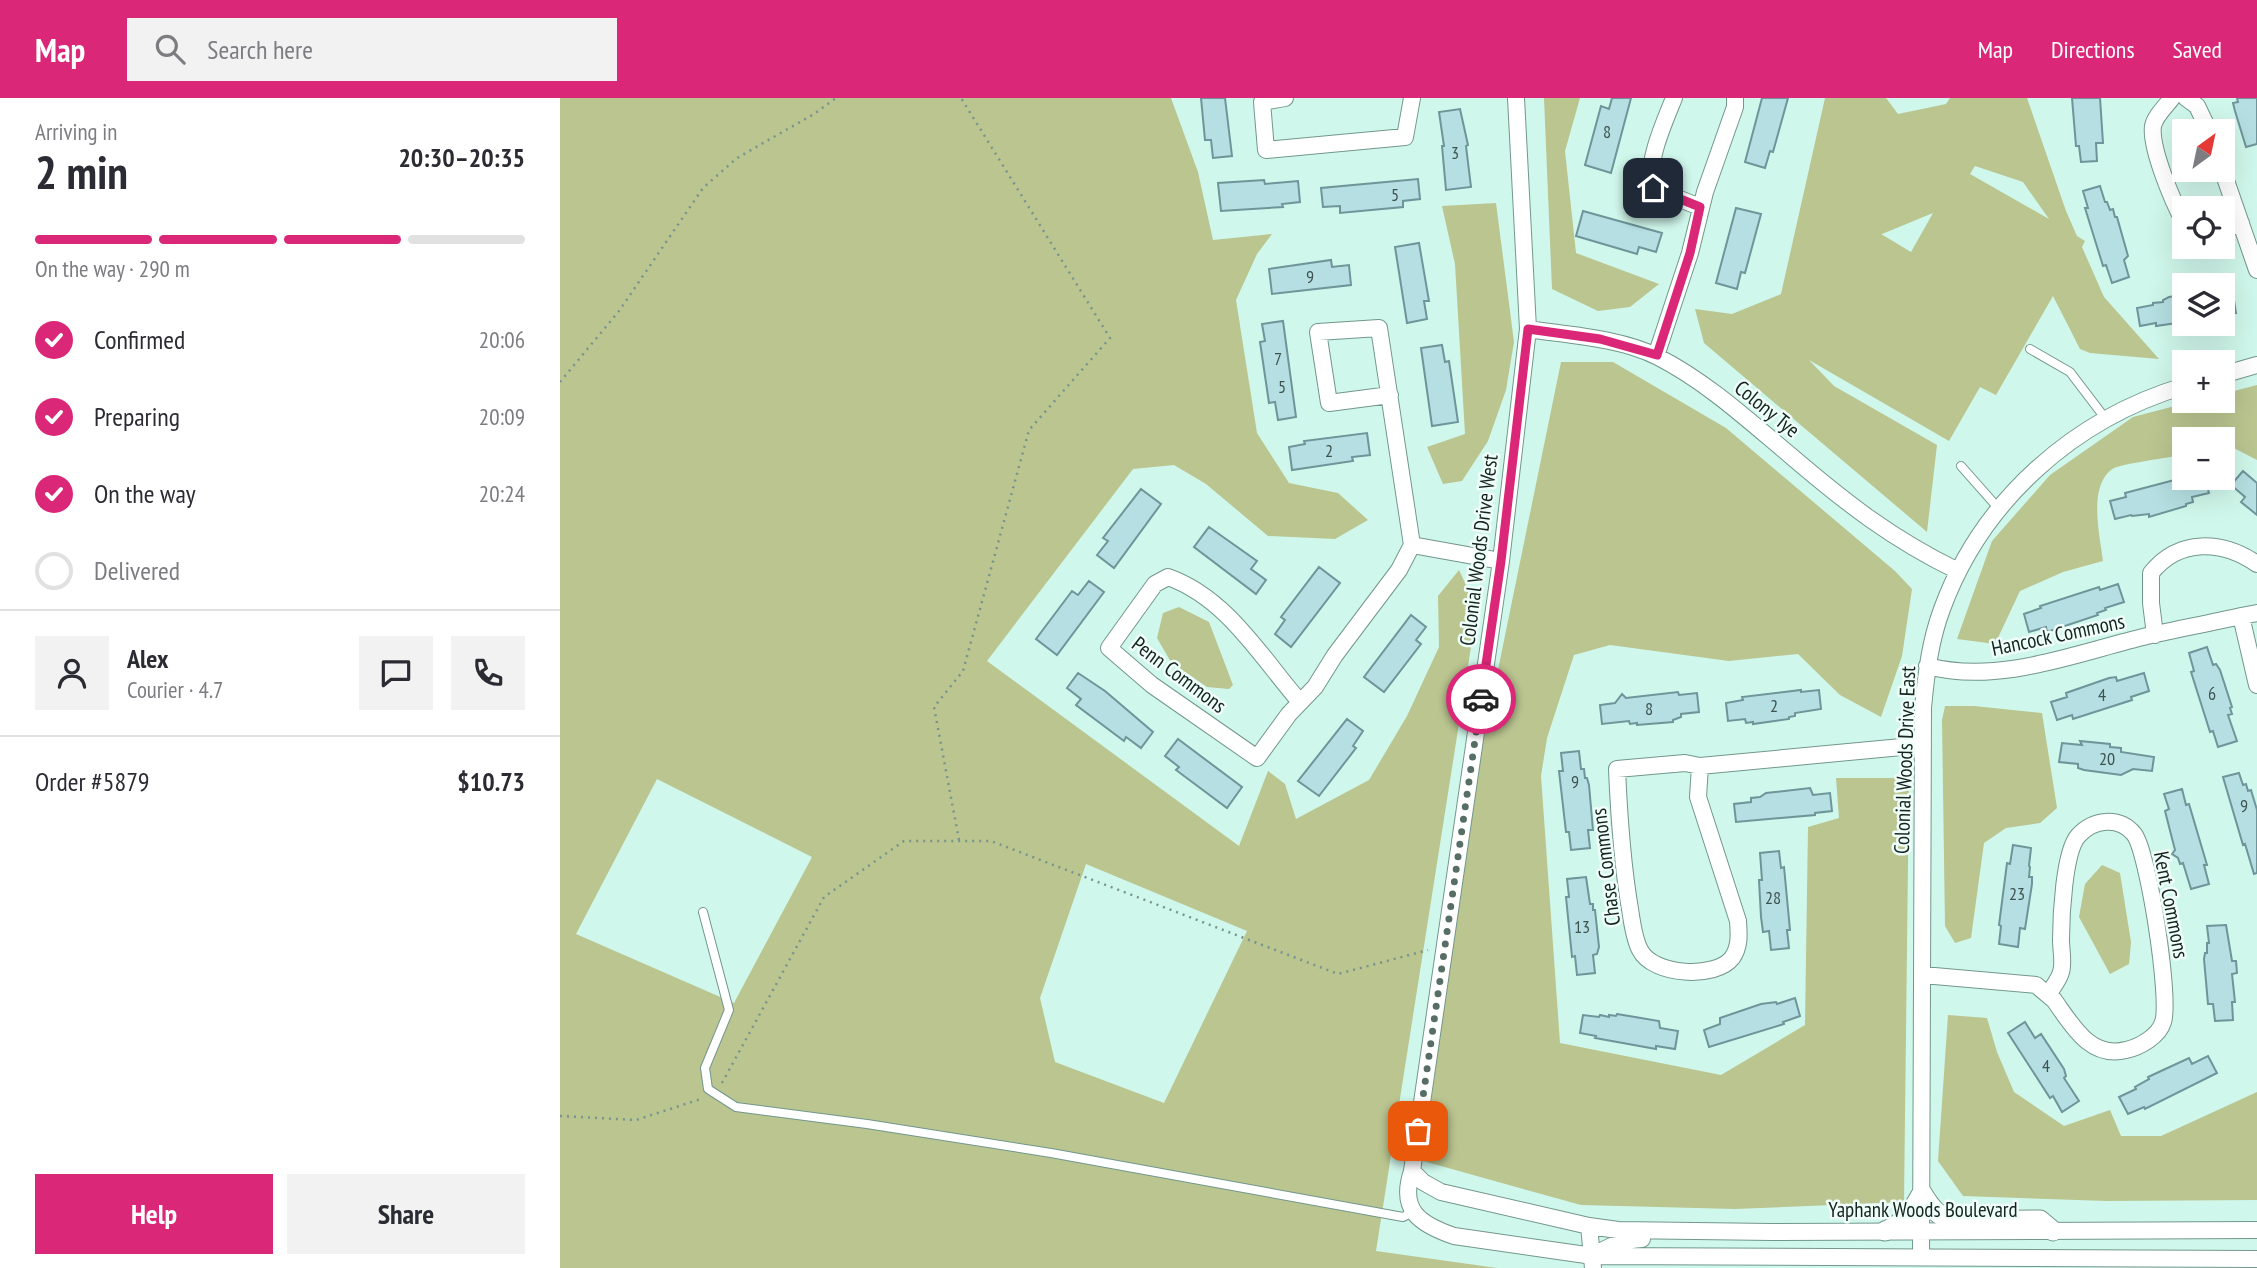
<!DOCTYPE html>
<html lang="en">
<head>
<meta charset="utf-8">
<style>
	body { margin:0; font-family:"PT Sans Narrow",sans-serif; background:#f2f2f3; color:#2b2b33; height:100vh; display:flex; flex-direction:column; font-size:26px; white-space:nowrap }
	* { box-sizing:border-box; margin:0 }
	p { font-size:23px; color:#7c7c81 }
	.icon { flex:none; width:38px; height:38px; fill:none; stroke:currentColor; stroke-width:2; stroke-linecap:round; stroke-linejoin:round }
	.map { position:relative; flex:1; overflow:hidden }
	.details { display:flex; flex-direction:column; background:#fff; width:560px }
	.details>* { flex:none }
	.needle { width:46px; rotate:33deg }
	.buttons { position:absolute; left:1612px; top:21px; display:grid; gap:14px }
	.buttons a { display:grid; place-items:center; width:63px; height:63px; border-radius:0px; background:#fff; box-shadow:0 7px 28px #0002; font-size:35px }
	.pin { position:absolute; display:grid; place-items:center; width:60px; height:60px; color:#fff; margin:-30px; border-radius:14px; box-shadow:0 4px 10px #0006 }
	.courier { position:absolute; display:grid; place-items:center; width:70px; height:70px; margin:-35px; border:5px solid #db2777; border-radius:50%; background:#fff; color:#222; box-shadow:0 2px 9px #0007 }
	.head em { font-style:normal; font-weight:700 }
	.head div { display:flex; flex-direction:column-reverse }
	.head { display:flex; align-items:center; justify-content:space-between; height:119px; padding:0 35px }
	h1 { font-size:46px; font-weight:700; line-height:52px }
	.bar { display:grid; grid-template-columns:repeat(4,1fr); gap:10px 7px; align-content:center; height:84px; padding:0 35px }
	.bar i { height:9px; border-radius:5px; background:#e1e1e2 }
	.bar .selected { background:#db2777 }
	.bar p { grid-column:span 4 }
	.line { display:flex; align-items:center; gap:18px; padding:0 35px; border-top:2px solid #e1e1e2 }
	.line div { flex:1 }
	.round { display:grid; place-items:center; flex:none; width:74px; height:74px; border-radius:0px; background:#f2f2f3 }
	ol { padding:0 35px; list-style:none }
	li { display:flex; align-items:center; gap:21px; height:77px }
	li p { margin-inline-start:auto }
	li .icon { padding:7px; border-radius:50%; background:#db2777; color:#fff; stroke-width:4 }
	li:last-child { color:#7c7c81 }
	li i { width:38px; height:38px; border:4px solid #e1e1e2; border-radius:50% }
	.action { display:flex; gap:14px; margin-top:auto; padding:14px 35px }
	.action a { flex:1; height:80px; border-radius:0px; background:#db2777; color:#fff; font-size:28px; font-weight:700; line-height:80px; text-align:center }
	.action a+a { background:#f2f2f3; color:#2b2b33 }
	header { display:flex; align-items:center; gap:42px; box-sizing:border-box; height:98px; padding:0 35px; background:#db2777; color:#fff }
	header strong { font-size:33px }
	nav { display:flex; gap:38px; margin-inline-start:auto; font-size:24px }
	.search { width:490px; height:63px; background:#f2f2f3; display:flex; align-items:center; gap:18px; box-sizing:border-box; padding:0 24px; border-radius:0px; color:#7c7c81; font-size:26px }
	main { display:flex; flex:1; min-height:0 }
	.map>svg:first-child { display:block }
	.green { fill:#bac590; fill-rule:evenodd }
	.building { fill:#b5dfe2; stroke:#6e9599; stroke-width:2 }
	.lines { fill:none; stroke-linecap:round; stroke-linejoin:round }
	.service-casing { stroke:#72978c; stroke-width:10 }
	.minor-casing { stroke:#72978c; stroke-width:18 }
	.tertiary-casing { stroke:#72978c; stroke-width:21 }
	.path { stroke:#79948c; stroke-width:2.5; stroke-dasharray:2 5; stroke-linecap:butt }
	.service { stroke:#fff; stroke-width:8 }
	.minor { stroke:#fff; stroke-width:16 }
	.tertiary { stroke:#fff; stroke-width:19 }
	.done { stroke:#576e67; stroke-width:7; stroke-dasharray:0 12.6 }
	.route { stroke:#db2777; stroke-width:9 }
	.labels { text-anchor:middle; stroke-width:5; stroke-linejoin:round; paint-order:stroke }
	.number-label { font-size:18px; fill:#3e5350 }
	.street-label { font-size:21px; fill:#162420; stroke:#effef9 }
</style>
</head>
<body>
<header>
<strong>Map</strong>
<div class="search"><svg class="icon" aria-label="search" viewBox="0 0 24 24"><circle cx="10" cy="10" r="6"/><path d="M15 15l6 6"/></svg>Search here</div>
<nav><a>Map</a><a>Directions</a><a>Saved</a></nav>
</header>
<main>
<section class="details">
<div class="head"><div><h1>2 min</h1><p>Arriving in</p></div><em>20:30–20:35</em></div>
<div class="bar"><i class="selected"></i><i class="selected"></i><i class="selected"></i><i></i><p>On the way · 290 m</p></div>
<ol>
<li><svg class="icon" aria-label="check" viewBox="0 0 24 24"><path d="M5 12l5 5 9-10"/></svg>Confirmed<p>20:06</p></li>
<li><svg class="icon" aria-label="check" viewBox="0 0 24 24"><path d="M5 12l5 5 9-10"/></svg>Preparing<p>20:09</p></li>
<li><svg class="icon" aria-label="check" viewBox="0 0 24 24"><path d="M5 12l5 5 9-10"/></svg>On the way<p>20:24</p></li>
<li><i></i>Delivered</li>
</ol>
<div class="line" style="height:126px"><a class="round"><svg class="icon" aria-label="person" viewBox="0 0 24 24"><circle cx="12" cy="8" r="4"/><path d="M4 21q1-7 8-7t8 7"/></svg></a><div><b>Alex</b><p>Courier · 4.7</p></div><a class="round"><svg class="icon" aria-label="chat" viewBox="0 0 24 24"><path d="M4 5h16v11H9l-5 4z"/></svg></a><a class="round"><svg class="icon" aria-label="phone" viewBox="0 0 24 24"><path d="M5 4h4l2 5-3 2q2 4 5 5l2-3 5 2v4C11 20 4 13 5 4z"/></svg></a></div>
<div class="line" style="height:91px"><div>Order #5879</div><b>$10.73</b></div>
<div class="action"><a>Help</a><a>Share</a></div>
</section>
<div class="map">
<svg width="1697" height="1170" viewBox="0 0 1697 1170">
	<rect width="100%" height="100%" fill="#d0f7eb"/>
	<path class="green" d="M0,0H611L638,74L653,142L712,136L697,156L676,202L697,335L729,385L778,395L808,422L775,441L708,438L646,386L614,367L573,371L427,563L679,748L708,673L725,686L736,721L809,682L847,618L879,549L878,498L899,472L917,511L816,1153L937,1170H0ZM97,681L252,759L174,905L16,836ZM526,766L687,833L604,1005L495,964L480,900Z
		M984,0H1020L1005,53L1016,155L1099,186L1070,209L1038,213L992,191Z
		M1265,0H1326L1338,16L1386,6L1390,0H1467L1506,113L1517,138L1525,143L1522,149L1544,199L1599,261L1530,255L1520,251L1493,198L1436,297L1420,289L1389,343L1249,262L1274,288L1377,347L1367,434L1144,245L1135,211L1172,216L1221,196ZM1415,68L1463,84L1489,121L1410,76ZM1373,115L1351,154L1321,136H1322Z
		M936,105L954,244L946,292L928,343L902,383L883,386L867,349L905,336L895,166L882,108Z
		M1001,264H1053L1166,330L1335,473L1352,491L1342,558L1321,619L1280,597L1238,556L1169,563L1050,547L1014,557L987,640L981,678L1000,945L1161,977L1245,927L1248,729L1279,720L1276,680H1349L1344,1104L1175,1111L1021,1107L863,1063L913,694Z
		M1697,287V362L1670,348L1663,349L1662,341H1624V357C1611,359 1562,366 1554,370C1527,386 1540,438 1543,463L1503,474L1460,493L1435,546L1397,541L1432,443L1490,377L1573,319L1634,303H1662L1663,296Z
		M619,509L649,524L673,587L669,591L647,589L611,564L597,540L603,515Z
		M1385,608H1414L1482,615L1497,710L1480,725L1446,730L1424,745L1411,840L1395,845L1385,828L1382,622Z
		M1542,767L1560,775L1571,844L1569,866L1550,876L1519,819L1525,786Z
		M1388,917L1427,920L1437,954L1454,994L1504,1028L1550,1012L1561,1038H1601L1697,994V1102L1547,1103L1403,1098L1378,1063Z"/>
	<path class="building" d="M641,0H665L672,58L653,60L651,42H645Z
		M1052,0H1071L1051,75L1025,67L1041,8L1049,11Z
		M1202,0H1228L1213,54L1210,53L1205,70L1185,64Z
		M1512,0H1540L1543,45H1536L1537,63L1521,64L1519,48H1516Z
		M1677,0H1697V46L1686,49L1675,13L1673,5L1678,4Z
		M900,11L908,47L906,48L911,89L886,92L882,48H884L879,14Z
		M858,81L860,101L843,103V109L780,115V108L763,109L761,90Z
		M704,82L705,86L738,83L740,104L722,106L723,109L661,113L658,85Z
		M1540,88L1545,104H1547L1550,112L1553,111L1555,119H1557L1568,158L1564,162L1569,179L1552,185L1546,167L1543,168L1525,110H1528L1523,93Z
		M1176,110L1201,116L1185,175L1181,174L1177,191L1156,185Z
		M1023,113L1102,135L1096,154L1079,149L1077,156L1016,138Z
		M859,145L869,203H864L867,221L847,225L835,149Z
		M771,162L772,169L789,167L791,187L712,196L709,171Z
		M1670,176L1676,215L1662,216V177Z
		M1622,197L1624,199V224L1596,228V225L1580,228L1577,210L1593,207V205L1603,204V202L1609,199Z
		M723,223L736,319L718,322L715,304L709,305L700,244L705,243L702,226Z
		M882,247L885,264L889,263L898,324L872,328L861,250Z
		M807,335L810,357L792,359L793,363L732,372L729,349L745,346L744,343Z
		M1683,373L1697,385V417L1681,404L1685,399L1671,387Z
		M1622,380H1645L1649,395L1632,399L1633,404L1626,406V408L1589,419V416L1572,418L1571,417L1555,421L1550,403L1566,399L1565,395Z
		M581,391L601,406L554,470L537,457L548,443L543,440Z
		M649,429L697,463L691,471L706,482L696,496L634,449Z
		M759,469L780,485L731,549L715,536L725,522L721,519Z
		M529,483L544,494L497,557L476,541L512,493L518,497Z
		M1558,486L1564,504L1545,510L1546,512L1537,515L1538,517L1487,534L1486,529L1469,534L1464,516L1481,510L1480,508L1539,489L1540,492Z
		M851,517L866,529L856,542L861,546L824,594L804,579Z
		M1647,549L1653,567L1656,566L1660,572L1672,609L1670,610L1672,616L1668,617L1677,643L1658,649L1653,633L1650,634L1631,574L1634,573L1629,555Z
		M518,575L545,593L593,634L581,650L566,639L564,643L516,607L521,601L507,590Z
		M1584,575L1589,593L1571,599L1572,602L1513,621L1512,617L1497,622L1491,604L1507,599L1506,595L1549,580L1556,579L1557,583Z
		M1241,592V594L1259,592L1261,611L1235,615V618L1229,619V621L1193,626V624L1186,625L1185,621L1168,623L1166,605L1183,602L1182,599Z
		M1118,594L1119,597L1137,595L1139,614L1121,616V619L1113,622V624L1077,627V625L1070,626L1069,623L1042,626L1040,607L1055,605L1062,596L1066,600Z
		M787,621L803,633L793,648L796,650L759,698L738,683Z
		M618,641L682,689L667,710L616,672L619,669L605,658Z
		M1520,643L1550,646V649L1561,650V654L1594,659L1592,673L1573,671L1561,677L1524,672L1518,670V666L1499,664L1502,645L1522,647Z
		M1019,653L1021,671H1024L1025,680H1027L1029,687L1033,732H1028L1030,750L1011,752L1009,734H1006L999,673H1003L1001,655Z
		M1679,675L1683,687L1686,686L1688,693L1691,692L1697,712V775L1694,776L1685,746L1683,747L1663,679Z
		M1250,690L1253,697L1270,695L1272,713L1255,715V717L1176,724L1174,706L1191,704V700L1200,699L1206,695Z
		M1622,691L1626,707L1629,706L1647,767H1644L1649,786L1631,791L1623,765L1620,766L1618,760L1612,756L1615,752L1605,713L1609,711L1604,696Z
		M1453,747L1471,750L1469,768L1470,769L1469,779H1472V786L1465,831L1460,830L1458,849L1439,846L1441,828L1439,827L1447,765L1450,766Z
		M1219,753L1221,770L1224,769L1230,832H1227L1229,850L1211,852L1209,833L1203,834L1201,819L1199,782H1202L1200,755Z
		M1026,779L1030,806H1033V812H1035L1039,849L1037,856L1033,857L1035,875L1017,877L1015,858L1012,859L1006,799H1009L1007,781Z
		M1666,827L1672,863H1676L1677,875L1672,876L1675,904H1672L1673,922L1655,923L1653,906H1648L1644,861L1645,855H1647V845H1649L1647,828Z
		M1235,900L1240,918L1223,924L1224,926L1149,949L1144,932L1160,926V920L1201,906L1216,904L1217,906Z
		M1057,916L1099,923L1100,930L1118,933L1115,951L1096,948V951L1035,940L1036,938L1020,935L1023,917L1039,919L1040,917L1049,919V917L1056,918Z
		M1465,924L1475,940L1481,936L1504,971L1506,978L1504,980L1519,1003L1502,1014L1493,998L1490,1000L1448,935Z
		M1648,958L1657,975L1585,1011L1584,1009L1568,1016L1559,999L1576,991L1575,989L1589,981L1588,979L1601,973L1629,960L1632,966Z"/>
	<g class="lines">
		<defs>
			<path id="service" d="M1470,251L1510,274L1545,320
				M1401,368L1439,411
				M143,814L169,912L145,970L148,991L176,1009L307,1026L491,1055L843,1119L853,1114"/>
			<path id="minor" d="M725,0L702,4L706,52L845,39L852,0
				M956,0L968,231L941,463L852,1073C839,1112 859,1126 894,1138L1033,1158L1697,1161
				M1114,0C1104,25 1086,64 1092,90L1140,109
				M1612,0C1606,8 1595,18 1593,28C1590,50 1613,104 1624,124
				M1626,0L1637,8L1649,33
				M1662,71L1697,172
				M1662,132L1681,125
				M968,231C1008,237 1061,240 1098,259C1147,284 1189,323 1231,358C1286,405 1332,441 1398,473
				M1096,258L1130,155L1145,94L1175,9V0
				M1662,277L1697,267
				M830,297L769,305L758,234L819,230L852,447
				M852,447L941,463
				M1697,515L1681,518L1697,587
				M1595,537L1591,505V475C1619,440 1662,442 1697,466
				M1367,568C1440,587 1516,555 1587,538C1618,531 1650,525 1681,518
				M740,604C701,559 667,500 608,479L595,486L549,550L592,587L697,660L729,616L755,589L775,557L839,472L852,447
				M1140,668L1138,699L1178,823C1179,836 1180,849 1172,860C1156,881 1093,878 1080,852C1074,841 1072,824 1070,811C1062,764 1059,718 1057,671L1125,665L1140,668L1363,647
				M1363,877L1476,887L1494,902C1512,927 1530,961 1566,952C1580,949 1599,938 1603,924C1611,902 1588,753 1574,736C1559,718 1533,721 1518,738C1504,754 1501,819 1501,842C1501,852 1504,865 1501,874C1499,882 1492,890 1488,897
				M852,1073L863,1084L881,1094L1029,1128L1058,1132L1212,1134L1697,1132
				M1029,1128L1033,1170
				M1033,1158C1049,1148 1063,1142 1082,1141
				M1361,1158L1363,610C1366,577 1370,543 1382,511C1422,402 1514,321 1624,288"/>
			<path id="tertiary" d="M1325,1133C1345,1125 1352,1113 1362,1095C1371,1110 1377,1118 1394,1123L1480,1122L1493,1133"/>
		</defs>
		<use href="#service" class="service-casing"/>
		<use href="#minor" class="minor-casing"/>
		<use href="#tertiary" class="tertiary-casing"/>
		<path class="path" d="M0,284L59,213L143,90L177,60L254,16L276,0
			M399,742L374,609L403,573L469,332L550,240L401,0
			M162,985L264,799L344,743H431L778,876L868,852
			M0,1018L76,1022L141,1001"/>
		<use href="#service" class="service"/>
		<use href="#minor" class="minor"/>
		<use href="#tertiary" class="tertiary"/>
	</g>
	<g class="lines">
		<path class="done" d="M858,1033L921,601"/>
		<path class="route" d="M921,601L941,463L968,231L1040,241L1097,257L1130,155L1140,109L1093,90"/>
	</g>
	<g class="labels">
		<g class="number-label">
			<text x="1047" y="40">8</text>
			<text x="895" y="61">3</text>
			<text x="835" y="103">5</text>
			<text x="750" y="185">9</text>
			<text x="718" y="267">7</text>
			<text x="722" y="295">5</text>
			<text x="769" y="359">2</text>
			<text x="1652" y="602">6</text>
			<text x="1542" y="603">4</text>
			<text x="1214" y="614">2</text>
			<text x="1089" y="617">8</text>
			<text x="1547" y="667">20</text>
			<text x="1015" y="690">9</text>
			<text x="1684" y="714">9</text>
			<text x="1457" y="802">23</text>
			<text x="1213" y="806">28</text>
			<text x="1022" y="835">13</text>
			<text x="1486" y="974">4</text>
		</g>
		<g class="street-label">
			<text transform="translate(1207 311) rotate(39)" y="7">Colony Tye</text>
			<text transform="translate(919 452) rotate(-83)" y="7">Colonial Woods Drive West</text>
			<text transform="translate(1498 537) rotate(-12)" y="7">Hancock Commons</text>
			<text transform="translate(619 577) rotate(37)" y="7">Penn Commons</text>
			<text transform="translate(1345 662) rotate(-88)" y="7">Colonial Woods Drive East</text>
			<text transform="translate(1046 769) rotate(-97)" y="7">Chase Commons</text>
			<text transform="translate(1611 807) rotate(79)" y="7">Kent Commons</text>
			<text x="1363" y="1119">Yaphank Woods Boulevard</text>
		</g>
	</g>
</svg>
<div class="buttons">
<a><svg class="needle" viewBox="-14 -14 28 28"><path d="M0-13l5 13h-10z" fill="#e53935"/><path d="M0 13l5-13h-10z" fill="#7c7c81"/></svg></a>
<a><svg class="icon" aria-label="locate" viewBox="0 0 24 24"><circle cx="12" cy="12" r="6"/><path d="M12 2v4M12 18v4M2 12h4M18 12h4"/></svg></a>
<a><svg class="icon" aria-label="layers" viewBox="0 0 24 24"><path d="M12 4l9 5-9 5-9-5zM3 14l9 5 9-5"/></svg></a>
<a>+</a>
<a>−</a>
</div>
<div class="pin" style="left:858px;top:1033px;background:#ea580c"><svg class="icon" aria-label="bag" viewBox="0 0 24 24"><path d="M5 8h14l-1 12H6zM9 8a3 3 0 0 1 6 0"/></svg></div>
<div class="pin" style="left:1093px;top:90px;background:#1f2937"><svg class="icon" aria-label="home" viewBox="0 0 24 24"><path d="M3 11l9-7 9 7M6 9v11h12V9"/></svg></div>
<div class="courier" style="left:921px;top:601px"><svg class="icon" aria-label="car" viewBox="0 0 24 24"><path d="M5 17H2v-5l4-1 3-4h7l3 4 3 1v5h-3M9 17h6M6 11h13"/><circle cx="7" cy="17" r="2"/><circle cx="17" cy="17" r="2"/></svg></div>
</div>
</main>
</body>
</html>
